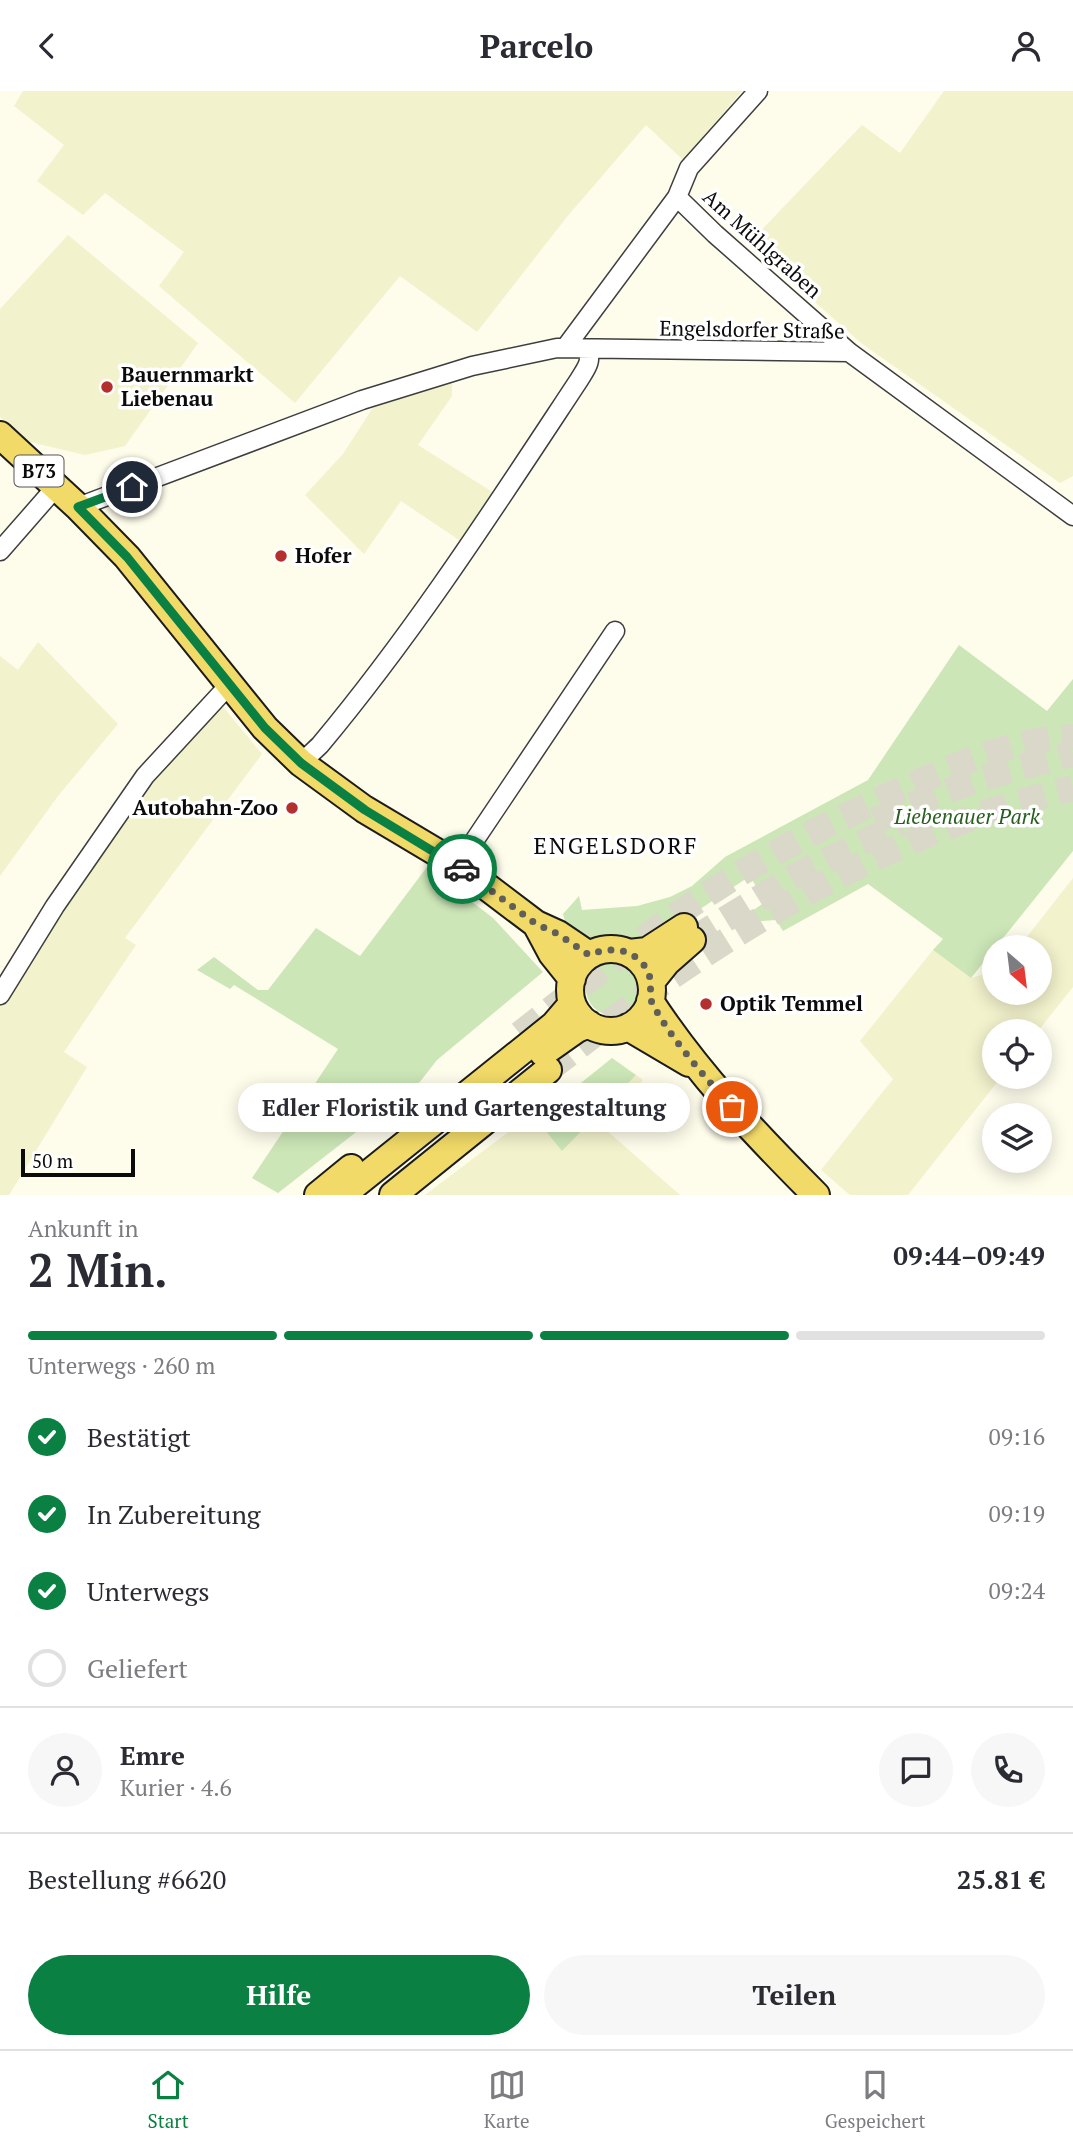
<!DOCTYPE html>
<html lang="de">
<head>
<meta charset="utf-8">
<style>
	body { margin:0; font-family:"PT Serif",serif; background:#f7f7f7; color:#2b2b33; height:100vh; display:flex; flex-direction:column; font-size:26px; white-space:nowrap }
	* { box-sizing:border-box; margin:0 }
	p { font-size:23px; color:#7c7c81 }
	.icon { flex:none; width:38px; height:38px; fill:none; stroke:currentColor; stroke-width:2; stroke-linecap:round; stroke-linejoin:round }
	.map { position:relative; height:1104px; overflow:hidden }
	.side { display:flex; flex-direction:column; background:#fff; flex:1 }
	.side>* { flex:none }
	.needle { width:46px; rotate:152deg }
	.fabs { position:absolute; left:982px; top:844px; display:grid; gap:14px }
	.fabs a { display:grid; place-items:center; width:70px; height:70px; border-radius:50%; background:#fff; box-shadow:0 4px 18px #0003; font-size:35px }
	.scale { position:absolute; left:21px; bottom:18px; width:114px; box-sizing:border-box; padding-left:7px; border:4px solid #0b0b0b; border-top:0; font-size:19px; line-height:24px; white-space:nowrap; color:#0b0b0b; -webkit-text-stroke:5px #fff; paint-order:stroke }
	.pin { position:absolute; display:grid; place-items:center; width:60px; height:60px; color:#fff; margin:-30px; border:4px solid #fff; border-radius:50%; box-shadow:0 2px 7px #0007 }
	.courier { position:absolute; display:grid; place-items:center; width:70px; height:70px; margin:-35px; border:5px solid #0b8043; border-radius:50%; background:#fff; color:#222; box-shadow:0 2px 9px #0007 }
	.bubble { position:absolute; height:49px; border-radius:24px; background:#fff; box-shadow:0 4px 18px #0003; font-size:23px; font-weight:800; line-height:49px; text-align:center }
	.headline em { font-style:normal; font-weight:800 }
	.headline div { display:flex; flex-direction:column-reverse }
	.headline { display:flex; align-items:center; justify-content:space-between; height:119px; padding:0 28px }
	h1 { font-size:46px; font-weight:800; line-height:52px }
	.bar { display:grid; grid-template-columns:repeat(4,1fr); gap:10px 7px; align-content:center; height:84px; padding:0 28px }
	.bar i { height:9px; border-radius:5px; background:#e1e1e2 }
	.bar .selected { background:#0b8043 }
	.bar p { grid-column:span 4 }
	.line { display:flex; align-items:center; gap:18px; padding:0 28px; border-top:2px solid #e1e1e2 }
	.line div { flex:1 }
	.round { display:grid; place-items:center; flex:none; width:74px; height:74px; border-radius:37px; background:#f7f7f7 }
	ol { padding:0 28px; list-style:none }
	li { display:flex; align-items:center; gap:21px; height:77px }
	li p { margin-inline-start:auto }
	li .icon { padding:7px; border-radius:50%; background:#0b8043; color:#fff; stroke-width:4 }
	li:last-child { color:#7c7c81 }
	li i { width:38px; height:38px; border:4px solid #e1e1e2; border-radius:50% }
	.primary-button { display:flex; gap:14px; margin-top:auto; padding:14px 28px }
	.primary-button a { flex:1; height:80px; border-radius:42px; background:#0b8043; color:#fff; font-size:28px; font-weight:800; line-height:80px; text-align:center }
	.primary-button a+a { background:#f7f7f7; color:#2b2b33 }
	header { display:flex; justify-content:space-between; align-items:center; height:91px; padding:0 28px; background:#fff; font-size:32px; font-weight:800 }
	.tabs { display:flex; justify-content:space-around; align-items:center; height:98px; border-top:2px solid #e1e1e2; background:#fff; font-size:19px; color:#7c7c81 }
	.tabs a { display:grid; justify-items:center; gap:4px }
	.tabs .selected { color:#0b8043 }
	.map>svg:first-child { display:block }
	.farmland { fill:#f2f2cd }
	.green { fill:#cce6b7 }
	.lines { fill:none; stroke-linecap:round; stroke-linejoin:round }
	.primary-tunnel { stroke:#dad8c9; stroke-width:26; stroke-dasharray:26 13; stroke-linecap:butt }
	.street-casing { stroke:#3e3e3e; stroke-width:21 }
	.primary-casing { stroke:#1c1c1c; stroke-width:30 }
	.street { stroke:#fff; stroke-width:18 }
	.primary { stroke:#f1da68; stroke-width:26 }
	.done { stroke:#605f59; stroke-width:7; stroke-dasharray:0 12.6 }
	.route { stroke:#0b8043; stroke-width:9 }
	.poi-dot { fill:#b3302c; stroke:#fff; stroke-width:2.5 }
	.labels { text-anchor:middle; stroke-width:7; stroke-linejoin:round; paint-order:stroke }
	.shield { fill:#fff; stroke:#545454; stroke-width:2 }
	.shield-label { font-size:19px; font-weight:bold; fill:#0b0b0b }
	.street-label { font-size:21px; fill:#0b0b0b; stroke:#fff }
	.poi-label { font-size:21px; font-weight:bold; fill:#0b0b0b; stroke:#fff; text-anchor:start }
	.park-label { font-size:21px; font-style:italic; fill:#285f20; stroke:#fff }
	.neighbourhood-label { font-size:23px; letter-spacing:2px; fill:#0b0b0b; stroke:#fff }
</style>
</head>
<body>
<header><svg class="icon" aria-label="back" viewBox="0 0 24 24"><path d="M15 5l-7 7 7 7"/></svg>Parcelo<svg class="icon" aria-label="person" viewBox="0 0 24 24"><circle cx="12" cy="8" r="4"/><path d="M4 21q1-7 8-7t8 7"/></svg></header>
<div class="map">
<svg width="1073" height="1104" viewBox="0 0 1073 1104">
	<rect width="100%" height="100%" fill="#fefceb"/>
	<path class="farmland" d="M23,0H742L683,69L646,34L566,127L477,241L400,185L295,312L159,195L184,161L105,102L83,124L37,90L64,54L14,15Z
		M944,0H1073V385L1060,392L861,252L749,152L862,34L900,62Z
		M68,144L198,252L125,355L85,364L26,350L0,326V218Z
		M452,290V305L418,354L494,402L462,451L401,410L364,463L305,404L343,363L374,315Z
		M38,551L118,633L58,705L0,785V565L18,579Z
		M219,611L262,663L125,847L136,854L64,961L87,976L9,1104H0V904L145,685Z
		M1073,787V896L1038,940H994V985H1002L908,1104H850L821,1079L893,988L860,950L933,859L971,887L994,880V901H1040V856H1019Z
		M636,984L643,989L605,1038L680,1104H425L532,1023L562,1059Z"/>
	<path class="green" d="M959,554L1047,620L1073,588V760L971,887L933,859L943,848L868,793L783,840L776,829L735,832L765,811L750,785L676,834L641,852L616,846L586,848L568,842L563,823L579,805L582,819L637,815L670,806L692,795L725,766L868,689Z
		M427,776L493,827L543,881L437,969L419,992L278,1102L252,1087L338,958L234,894L230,898L197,879L214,866L258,899H268L316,837L360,865Z
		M586 898a26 26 0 1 1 52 0a26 26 0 1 1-52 0Z
		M612,967L636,984L562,1060L536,1028Z"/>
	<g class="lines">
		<path class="primary-tunnel" d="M876,730C939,699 1006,679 1073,663
			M692,849L795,785L901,733
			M520,943C584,892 648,841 717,797C777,758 841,726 905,697C955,674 1018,647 1073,646
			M548,979C589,948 629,915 671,886C794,802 927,731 1073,697"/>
		<defs>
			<path id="street" d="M677,106L715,143L849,261
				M565,257L677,106L689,77L758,0
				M78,416L362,309L472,275L557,257L849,261L1073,425
				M0,460L56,396
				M301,672C307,666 314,660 320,654C416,539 497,413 579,289C585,279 593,270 587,259
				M458,774L615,540
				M0,904L55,815L145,685L229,594"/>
			<path id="primary" d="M0,344L78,416L127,466L265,637L301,672L364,718L458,774L536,833L558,843L589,864
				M536,833L552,863L572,888
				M570 899a41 41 0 1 1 82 0a41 41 0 1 1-82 0Z
				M629,862L647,860L684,836
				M651,891L667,871L692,849
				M650,910C697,982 756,1044 816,1104
				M628,936L689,972
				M543,962L577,938L589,933
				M318,1104L351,1077
				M342,1104L554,934L572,913
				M393,1104L548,979"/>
		</defs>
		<use href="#street" class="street-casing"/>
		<use href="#primary" class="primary-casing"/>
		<use href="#street" class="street"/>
		<use href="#primary" class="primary"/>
	</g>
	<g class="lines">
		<path class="done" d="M462,778L536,833L558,843L589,864C606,857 625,856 639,869C658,886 646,901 653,914C673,950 704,985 732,1016"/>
		<path class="route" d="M132,396L78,416L127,466L265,637L301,672L365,719L462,778"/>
	</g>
	<g class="poi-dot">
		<circle cx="107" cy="296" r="7"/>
		<circle cx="281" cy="465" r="7"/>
		<circle cx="292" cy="717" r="7"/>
		<circle cx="706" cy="913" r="7"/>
	</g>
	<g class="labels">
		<rect class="shield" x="14.5" y="364.5" width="49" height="31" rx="5"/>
		<g class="shield-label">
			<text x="39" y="387">B73</text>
		</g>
		<g class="street-label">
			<text transform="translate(762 153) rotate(42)" y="7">Am Mühlgraben</text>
			<text transform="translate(752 239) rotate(1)" y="7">Engelsdorfer Straße</text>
		</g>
		<g class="poi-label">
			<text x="121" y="291">Bauernmarkt<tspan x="121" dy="24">Liebenau</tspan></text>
			<text x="295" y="472">Hofer</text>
			<text x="278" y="724" text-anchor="end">Autobahn-Zoo</text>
			<text x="720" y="920">Optik Temmel</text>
		</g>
		<g class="park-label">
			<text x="967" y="733">Liebenauer Park</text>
		</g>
		<g class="neighbourhood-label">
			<text x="616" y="763">ENGELSDORF</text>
		</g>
	</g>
</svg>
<div class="fabs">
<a><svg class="needle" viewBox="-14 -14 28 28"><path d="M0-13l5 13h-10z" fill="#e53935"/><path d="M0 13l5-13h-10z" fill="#7c7c81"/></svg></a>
<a><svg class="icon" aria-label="locate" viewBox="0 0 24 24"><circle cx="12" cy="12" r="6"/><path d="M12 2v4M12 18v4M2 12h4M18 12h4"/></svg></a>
<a><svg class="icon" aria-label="layers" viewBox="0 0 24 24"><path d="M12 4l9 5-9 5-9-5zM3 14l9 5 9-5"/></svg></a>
</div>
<div class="scale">50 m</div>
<div class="pin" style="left:732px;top:1016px;background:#ea580c"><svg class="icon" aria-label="bag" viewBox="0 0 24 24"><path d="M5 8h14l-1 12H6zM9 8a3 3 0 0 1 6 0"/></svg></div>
<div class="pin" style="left:132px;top:396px;background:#1f2937"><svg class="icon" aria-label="home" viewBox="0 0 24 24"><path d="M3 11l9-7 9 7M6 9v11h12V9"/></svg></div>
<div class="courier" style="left:462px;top:778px"><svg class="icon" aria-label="car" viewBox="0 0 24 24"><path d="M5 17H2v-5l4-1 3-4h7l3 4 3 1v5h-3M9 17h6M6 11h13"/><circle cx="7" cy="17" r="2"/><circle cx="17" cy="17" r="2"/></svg></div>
<div class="bubble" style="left:238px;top:992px;width:452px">Edler Floristik und Gartengestaltung</div>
</div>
<section class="side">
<div class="headline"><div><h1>2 Min.</h1><p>Ankunft in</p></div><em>09:44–09:49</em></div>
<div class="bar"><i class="selected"></i><i class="selected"></i><i class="selected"></i><i></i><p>Unterwegs · 260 m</p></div>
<ol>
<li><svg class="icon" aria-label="check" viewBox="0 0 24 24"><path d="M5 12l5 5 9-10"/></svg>Bestätigt<p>09:16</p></li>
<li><svg class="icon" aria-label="check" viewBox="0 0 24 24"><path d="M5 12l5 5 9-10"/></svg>In Zubereitung<p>09:19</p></li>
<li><svg class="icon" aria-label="check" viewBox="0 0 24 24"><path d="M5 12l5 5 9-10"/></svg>Unterwegs<p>09:24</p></li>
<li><i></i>Geliefert</li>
</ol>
<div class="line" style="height:126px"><a class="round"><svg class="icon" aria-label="person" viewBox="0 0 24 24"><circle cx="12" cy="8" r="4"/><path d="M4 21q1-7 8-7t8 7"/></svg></a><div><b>Emre</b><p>Kurier · 4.6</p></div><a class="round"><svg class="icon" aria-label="chat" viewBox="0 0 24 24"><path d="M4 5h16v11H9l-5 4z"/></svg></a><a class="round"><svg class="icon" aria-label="phone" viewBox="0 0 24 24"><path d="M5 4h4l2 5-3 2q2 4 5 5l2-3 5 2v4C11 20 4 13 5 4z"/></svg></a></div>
<div class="line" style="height:91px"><div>Bestellung #6620</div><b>25.81 €</b></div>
<div class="primary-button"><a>Hilfe</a><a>Teilen</a></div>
</section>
<nav class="tabs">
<a class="selected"><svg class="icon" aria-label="home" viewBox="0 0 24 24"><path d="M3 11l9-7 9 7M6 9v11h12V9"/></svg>Start</a>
<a><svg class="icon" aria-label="map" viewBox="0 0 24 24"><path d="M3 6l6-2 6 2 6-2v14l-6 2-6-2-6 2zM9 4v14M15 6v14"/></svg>Karte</a>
<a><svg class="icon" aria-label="saved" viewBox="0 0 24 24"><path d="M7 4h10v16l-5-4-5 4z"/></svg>Gespeichert</a>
</nav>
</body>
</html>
